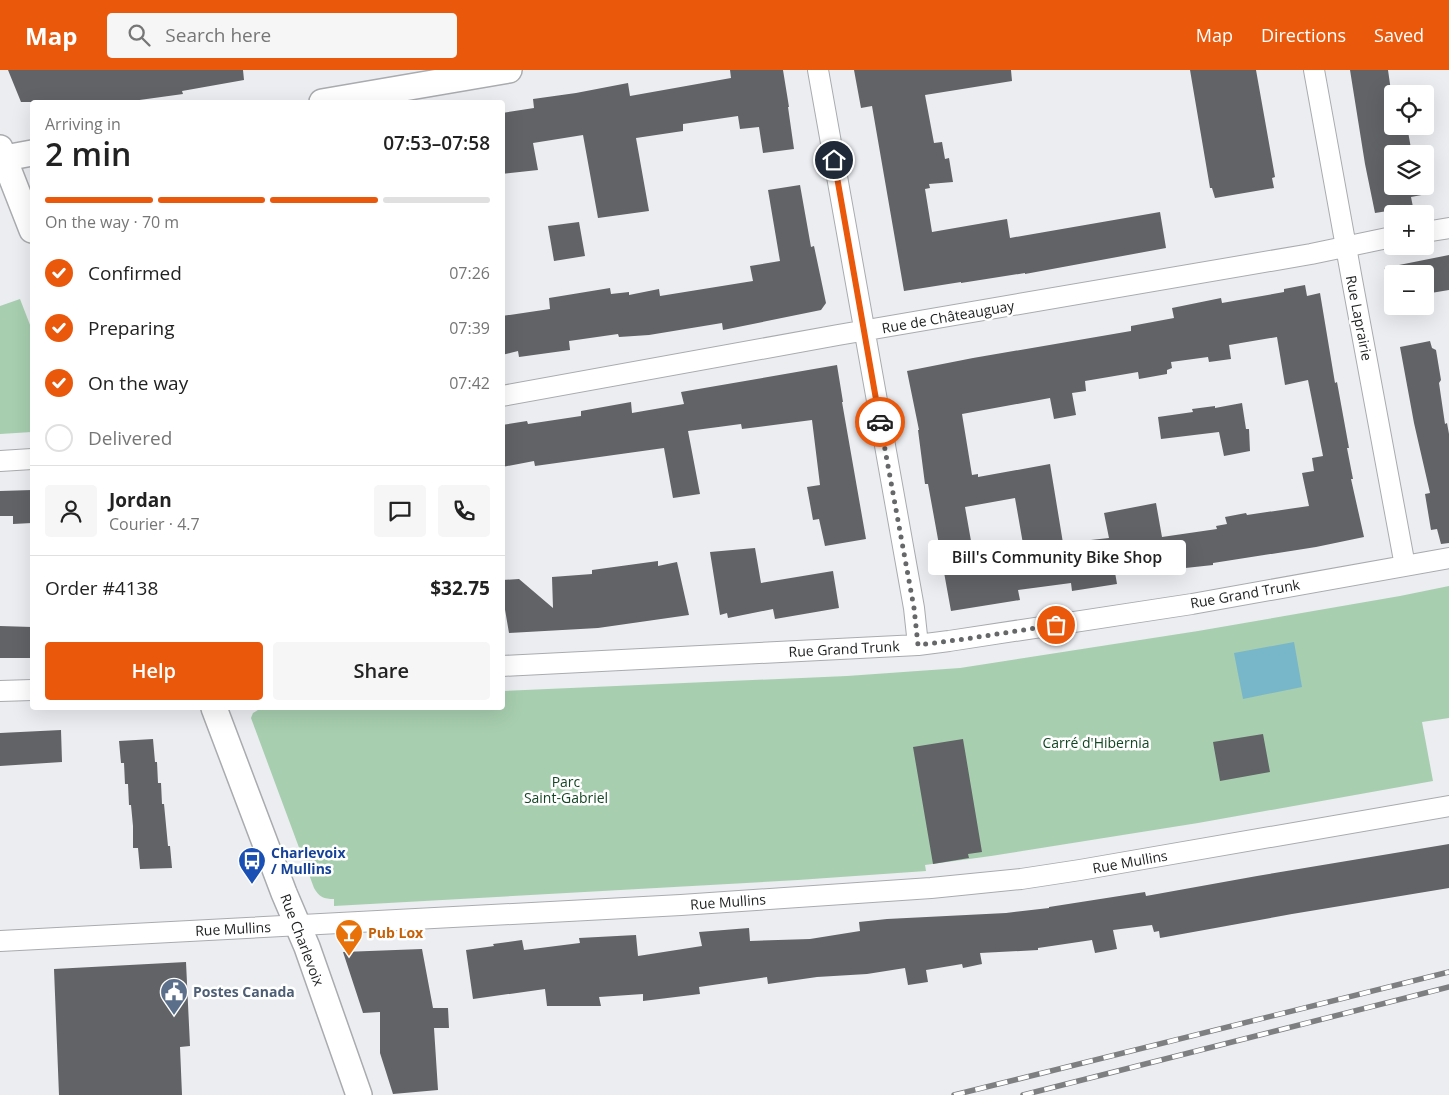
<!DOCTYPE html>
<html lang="en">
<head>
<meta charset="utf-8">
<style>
	body { margin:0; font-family:"Open Sans",sans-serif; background:#f6f6f6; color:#222; height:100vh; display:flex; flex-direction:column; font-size:19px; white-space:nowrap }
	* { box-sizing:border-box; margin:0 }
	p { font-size:16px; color:#767676 }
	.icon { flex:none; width:28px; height:28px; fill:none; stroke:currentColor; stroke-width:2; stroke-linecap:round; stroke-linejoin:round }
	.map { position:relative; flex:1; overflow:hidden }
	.panel { position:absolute; left:30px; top:30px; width:475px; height:610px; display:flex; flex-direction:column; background:#fff; border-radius:5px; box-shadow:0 5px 20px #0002 }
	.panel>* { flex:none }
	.tools { position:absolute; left:1384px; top:15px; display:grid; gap:10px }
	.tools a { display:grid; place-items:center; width:50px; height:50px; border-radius:5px; background:#fff; box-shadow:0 5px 20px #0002; font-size:25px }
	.pin { position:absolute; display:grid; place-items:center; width:42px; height:42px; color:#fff; margin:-21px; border:2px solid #fff; border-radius:50%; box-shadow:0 1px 5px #0007 }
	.courier { position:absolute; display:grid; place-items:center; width:50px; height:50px; margin:-25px; border:4px solid #ea580c; border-radius:50%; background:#fff; color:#222; box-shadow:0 1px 6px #0007 }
	.bubble { position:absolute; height:35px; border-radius:5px; background:#fff; box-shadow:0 5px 20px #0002; font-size:16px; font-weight:600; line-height:35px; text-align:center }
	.overview em { font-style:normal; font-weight:600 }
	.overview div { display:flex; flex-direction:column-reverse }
	.overview { display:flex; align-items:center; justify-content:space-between; height:85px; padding:0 15px }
	h1 { font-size:32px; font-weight:600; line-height:38px }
	.bar { display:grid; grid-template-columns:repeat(4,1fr); gap:8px 5px; align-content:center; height:60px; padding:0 15px }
	.bar i { height:6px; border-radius:4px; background:#e0e0e0 }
	.bar .active { background:#ea580c }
	.bar p { grid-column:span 4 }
	.line { display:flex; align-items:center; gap:12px; padding:0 15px; border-top:1px solid #e0e0e0 }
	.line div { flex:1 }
	.round { display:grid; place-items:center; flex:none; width:52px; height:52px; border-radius:5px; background:#f6f6f6 }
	ol { padding:0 15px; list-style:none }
	li { display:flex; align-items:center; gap:15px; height:55px }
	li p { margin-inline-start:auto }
	li .icon { padding:5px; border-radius:50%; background:#ea580c; color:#fff; stroke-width:4 }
	li:last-child { color:#767676 }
	li i { width:28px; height:28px; border:2px solid #e0e0e0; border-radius:50% }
	.action { display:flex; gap:10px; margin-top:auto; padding:10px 15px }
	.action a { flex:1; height:58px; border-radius:5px; background:#ea580c; color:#fff; font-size:20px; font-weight:600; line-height:58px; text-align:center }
	.action a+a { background:#f6f6f6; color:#222 }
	header { display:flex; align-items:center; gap:30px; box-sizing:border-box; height:70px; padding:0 25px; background:#ea580c; color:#fff }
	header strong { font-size:24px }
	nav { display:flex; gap:28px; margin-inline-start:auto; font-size:18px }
	.search { width:350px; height:45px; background:#f6f6f6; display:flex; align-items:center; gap:12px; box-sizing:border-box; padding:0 18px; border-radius:5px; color:#767676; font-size:19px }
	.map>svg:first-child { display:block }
	.green { fill:#a7ceaf }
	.water { fill:#78b6c9 }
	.building { fill:#616366; fill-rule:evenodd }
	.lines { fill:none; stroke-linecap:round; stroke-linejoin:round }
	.minor-casing { stroke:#a9abae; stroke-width:22 }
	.tertiary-casing { stroke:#a9abae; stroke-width:28 }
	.minor { stroke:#fff; stroke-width:20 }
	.tertiary { stroke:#fff; stroke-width:25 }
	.rail-casing { stroke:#7d7f81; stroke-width:5.5 }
	.rail { stroke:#fff; stroke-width:4; stroke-dasharray:11; stroke-linecap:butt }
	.done { stroke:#666769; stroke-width:5; stroke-dasharray:0 9 }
	.route { stroke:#ea580c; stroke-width:6 }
	.labels { text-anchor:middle; stroke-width:5; stroke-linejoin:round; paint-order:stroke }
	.street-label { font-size:14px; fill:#1e1f20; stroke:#fff }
	.park-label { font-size:14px; fill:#134624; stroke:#fff }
	.transit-label { font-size:14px; font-weight:bold; fill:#164399; stroke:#fff; text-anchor:start }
	.food-label { font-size:14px; font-weight:bold; fill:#c56008; stroke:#fff; text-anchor:start }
	.service-label { font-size:14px; font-weight:bold; fill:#4e5e75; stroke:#fff; text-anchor:start }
</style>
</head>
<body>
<header>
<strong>Map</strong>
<div class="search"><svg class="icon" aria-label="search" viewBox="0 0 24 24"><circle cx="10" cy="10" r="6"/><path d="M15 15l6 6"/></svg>Search here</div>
<nav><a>Map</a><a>Directions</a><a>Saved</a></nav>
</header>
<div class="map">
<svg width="1449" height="1025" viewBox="0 0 1449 1025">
	<rect width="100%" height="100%" fill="#ebedf1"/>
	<path class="green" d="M20,229L32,260V362L0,364V236Z
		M1449,516V648L1422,652L1433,711L1198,753L991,786L925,795L926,801L798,810L334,836V829C324,829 319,827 314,818L251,648L253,643L261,638H502L503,621L847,606L960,598L1198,561L1400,526Z"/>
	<path class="water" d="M1294,572L1302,617L1243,629L1234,583Z"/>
	<path class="building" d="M8,0H243L244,10L182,21L183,24L125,32H21Z
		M730,0H783L789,37H788L794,79L763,83L759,57L740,59L738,46L683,54V61L636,68L649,141L598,148L583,65L533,73L538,100L502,104V43L534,38L533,29L576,23L628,13L630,26L731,8Z
		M854,0H1011L1012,11L925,25L934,73L942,72L945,89L949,88L953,112L929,114L930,118L925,119L932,162L1007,149L1010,168L1160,142L1166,178L1025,204V203L961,213V212L904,221L872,36L861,38Z
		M1190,0H1256L1275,107L1272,108L1274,118L1215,128L1212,118H1210Z
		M1350,0H1388L1392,28V56H1407L1412,84H1392V116H1425V96H1427L1432,123L1411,127L1413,137L1375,143L1365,94Z
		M800,115L811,177L814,176L826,233L821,240L723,260L722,253L649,265L619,267L618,264L569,271L570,280L519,287L518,281L502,285V246L550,239L549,228L610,218L611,224L629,222V225L659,219L660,226L753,211L750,196L780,191L768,120Z
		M579,152L585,186L554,191L548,156Z
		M1449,185V220L1425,224V204H1392V225H1389L1384,198Z
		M1305,215L1307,226L1320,223L1335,313L1337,312L1349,378H1347L1353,409H1351L1364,467L1316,477L1213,493V495L1167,500L1164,482L1113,491L1117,514L1072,521L1071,513L1018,520L1020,530L951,541L928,414H925L918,360H919L907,301L973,288L1131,261V256L1174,248L1172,238L1221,228L1222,233L1284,222V219ZM1277,267L1285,315L1308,310L1323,386L1312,388L1314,401L1302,403L1309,436L1247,445L1246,443L1225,447L1227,454L1216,456L1217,459L1162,467L1156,433L1104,443L1109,468L1063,473L1050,394L978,407V404L972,405L962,344L1050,328L1054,349L1076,345L1072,323L1086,321L1085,311L1138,302L1139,309L1167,304V300L1172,298L1171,292L1208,287L1209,292L1231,289L1229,275ZM1015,428L1026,491L976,499L965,437Z
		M1430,271L1432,278L1436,280L1441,310L1439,313L1445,354L1447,353L1449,364V473L1441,474L1437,459L1431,460L1425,424L1430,423L1414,353L1400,277Z
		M837,295L843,332H842L866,469L825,476L819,449L813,450L807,417L820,415L812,350L742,359L741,354L688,361L700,424L673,428L664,378L535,396L534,391L502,397V355L527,351L528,354L581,346V341L631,332L632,343L684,334L681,322Z
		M1242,333L1246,359H1249L1250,381L1224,386L1219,362L1161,369L1158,347L1193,342L1192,339L1215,336V338Z
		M32,420V453L13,454V446H0V421Z
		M755,478L761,513L833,501L839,538L775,549L773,539L728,548L727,543L720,545L710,482Z
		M658,491V496L677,492L689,545L598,558L509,563L502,522V510L519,509L553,538L552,507L592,504V500Z
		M0,556L32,557V588H0Z
		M61,660L62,692L0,696V663Z
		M1263,664L1270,702L1220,711L1213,672Z
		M153,669L155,692H157L158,713H161L162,734H164L168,776H170L172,798L140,799L138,778H133V756L131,735H129L128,714H125L124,693H121L119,671Z
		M963,669L982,782L968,784L969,788L933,794L913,677Z
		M1449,774V818L1292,844L1160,868L1159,861L1154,862L1152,855L1113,860L1117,879L1095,883L1092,870L1038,878V880L980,883L982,894L963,898L962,894L926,900L928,912L908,915L905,898L867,904L817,907L768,914L767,907L699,917L700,924L643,931V924L599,927L601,936H547L545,919L473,929L466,880L494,876L493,874L522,870L524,880L580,873L579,868L636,865L638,886L702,876L699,862L749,858L750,871L810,869L860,861L859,852L887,849L1006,843L1049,838V837L1145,822L1146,826L1257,806Z
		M422,879L433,938H448L449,958H434L438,1020L393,1024L380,983V942L363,943L343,882Z
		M186,892L190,976L180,977L182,1025H59L54,899Z"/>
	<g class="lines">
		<defs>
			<path id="minor" d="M818,0L914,538L918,575
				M1314,0L1352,210L1405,496
				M1425,162L1449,158
				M502,326L838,265L1311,184L1392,167
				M0,391L32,389
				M502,596L918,575L949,571L1192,534L1449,488
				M0,621L32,620
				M0,871L681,835L931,818L1021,809L1080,800L1449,736"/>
			<path id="tertiary" d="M322,32L509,0
				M0,78L32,160
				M0,89L32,83
				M214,638L284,823L307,877L359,1025"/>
		</defs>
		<use href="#minor" class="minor-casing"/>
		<use href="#tertiary" class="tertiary-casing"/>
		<use href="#minor" class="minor"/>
		<use href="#tertiary" class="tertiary"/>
		<defs>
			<path id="rail" d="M954,1025L1449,902
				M1023,1025L1449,917"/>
		</defs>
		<use href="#rail" class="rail-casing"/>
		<use href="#rail" class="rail"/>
	</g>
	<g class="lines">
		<path class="done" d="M880,352L914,538L918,575L965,569L1056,555"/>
		<path class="route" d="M834,90L880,352"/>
	</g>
	<defs>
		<symbol id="bus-pin" viewBox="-11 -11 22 30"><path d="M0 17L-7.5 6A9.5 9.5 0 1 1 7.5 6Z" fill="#1a4fb4" stroke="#fff"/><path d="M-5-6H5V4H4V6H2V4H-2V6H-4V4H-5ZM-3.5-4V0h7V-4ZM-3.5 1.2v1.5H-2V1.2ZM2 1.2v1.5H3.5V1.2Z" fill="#fff"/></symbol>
		<symbol id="bar-pin" viewBox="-11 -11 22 30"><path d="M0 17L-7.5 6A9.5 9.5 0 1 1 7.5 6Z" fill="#e8710a" stroke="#fff"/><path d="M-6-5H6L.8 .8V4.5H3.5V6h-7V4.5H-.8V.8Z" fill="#fff"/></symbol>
		<symbol id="civic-pin" viewBox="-11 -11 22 30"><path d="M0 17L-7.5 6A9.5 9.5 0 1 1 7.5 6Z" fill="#5c6f8a" stroke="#fff"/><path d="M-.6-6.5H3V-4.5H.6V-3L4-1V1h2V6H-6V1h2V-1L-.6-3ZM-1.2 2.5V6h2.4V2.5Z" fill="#fff"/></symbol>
	</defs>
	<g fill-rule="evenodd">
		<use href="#bus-pin" x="236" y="775" width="32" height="43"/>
		<use href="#bar-pin" x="333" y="847" width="32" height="43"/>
		<use href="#civic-pin" x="158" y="906" width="32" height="43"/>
	</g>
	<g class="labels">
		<g class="street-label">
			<text transform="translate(948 247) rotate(-10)" y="5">Rue de Châteauguay</text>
			<text transform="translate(1359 248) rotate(79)" y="5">Rue Laprairie</text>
			<text transform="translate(1245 524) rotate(-10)" y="5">Rue Grand Trunk</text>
			<text transform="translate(844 579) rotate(-3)" y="5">Rue Grand Trunk</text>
			<text transform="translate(1130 792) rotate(-10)" y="5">Rue Mullins</text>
			<text transform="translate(728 832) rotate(-4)" y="5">Rue Mullins</text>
			<text transform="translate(233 859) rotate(-3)" y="5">Rue Mullins</text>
			<text transform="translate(302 870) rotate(69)" y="5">Rue Charlevoix</text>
		</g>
		<g class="park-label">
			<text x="1096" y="678">Carré d'Hibernia</text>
			<text x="566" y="717">Parc<tspan x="566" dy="16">Saint-Gabriel</tspan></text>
		</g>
		<g class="transit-label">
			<text x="271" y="788">Charlevoix<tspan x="271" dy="16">/ Mullins</tspan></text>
		</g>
		<g class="food-label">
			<text x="368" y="868">Pub Lox</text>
		</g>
		<g class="service-label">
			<text x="193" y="927">Postes Canada</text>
		</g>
	</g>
</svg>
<div class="tools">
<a><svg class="icon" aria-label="locate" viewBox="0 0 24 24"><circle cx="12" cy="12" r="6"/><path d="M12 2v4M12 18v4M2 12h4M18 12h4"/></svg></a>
<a><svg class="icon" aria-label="layers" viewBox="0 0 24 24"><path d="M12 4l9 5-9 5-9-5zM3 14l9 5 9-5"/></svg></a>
<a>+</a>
<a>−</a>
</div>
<div class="pin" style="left:1056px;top:555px;background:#ea580c"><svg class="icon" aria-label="bag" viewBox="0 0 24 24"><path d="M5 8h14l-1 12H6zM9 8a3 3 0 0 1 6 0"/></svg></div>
<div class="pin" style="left:834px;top:90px;background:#1f2937"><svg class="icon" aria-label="home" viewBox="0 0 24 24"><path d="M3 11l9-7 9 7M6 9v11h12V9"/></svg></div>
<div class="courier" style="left:880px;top:352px"><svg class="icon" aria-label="car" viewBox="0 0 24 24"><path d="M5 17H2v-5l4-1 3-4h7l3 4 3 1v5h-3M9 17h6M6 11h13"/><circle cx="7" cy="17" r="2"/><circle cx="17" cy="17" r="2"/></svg></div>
<div class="bubble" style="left:928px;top:470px;width:258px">Bill's Community Bike Shop</div>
<section class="panel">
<div class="overview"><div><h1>2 min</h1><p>Arriving in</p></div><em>07:53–07:58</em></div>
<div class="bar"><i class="active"></i><i class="active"></i><i class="active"></i><i></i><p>On the way · 70 m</p></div>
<ol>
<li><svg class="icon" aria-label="check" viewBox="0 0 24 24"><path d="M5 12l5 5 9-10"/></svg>Confirmed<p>07:26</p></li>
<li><svg class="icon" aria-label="check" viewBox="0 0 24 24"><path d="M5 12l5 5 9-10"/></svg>Preparing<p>07:39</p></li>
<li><svg class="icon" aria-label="check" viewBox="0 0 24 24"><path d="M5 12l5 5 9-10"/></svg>On the way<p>07:42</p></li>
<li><i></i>Delivered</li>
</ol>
<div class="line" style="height:90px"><a class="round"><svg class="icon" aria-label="person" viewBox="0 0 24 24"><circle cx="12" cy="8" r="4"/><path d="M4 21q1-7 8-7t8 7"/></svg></a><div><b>Jordan</b><p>Courier · 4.7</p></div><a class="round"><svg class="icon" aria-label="chat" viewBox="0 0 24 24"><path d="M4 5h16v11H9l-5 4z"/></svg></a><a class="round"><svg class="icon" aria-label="phone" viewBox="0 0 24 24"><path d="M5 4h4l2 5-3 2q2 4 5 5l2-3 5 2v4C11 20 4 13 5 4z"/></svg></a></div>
<div class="line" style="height:65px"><div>Order #4138</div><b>$32.75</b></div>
<div class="action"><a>Help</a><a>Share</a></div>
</section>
</div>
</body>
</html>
